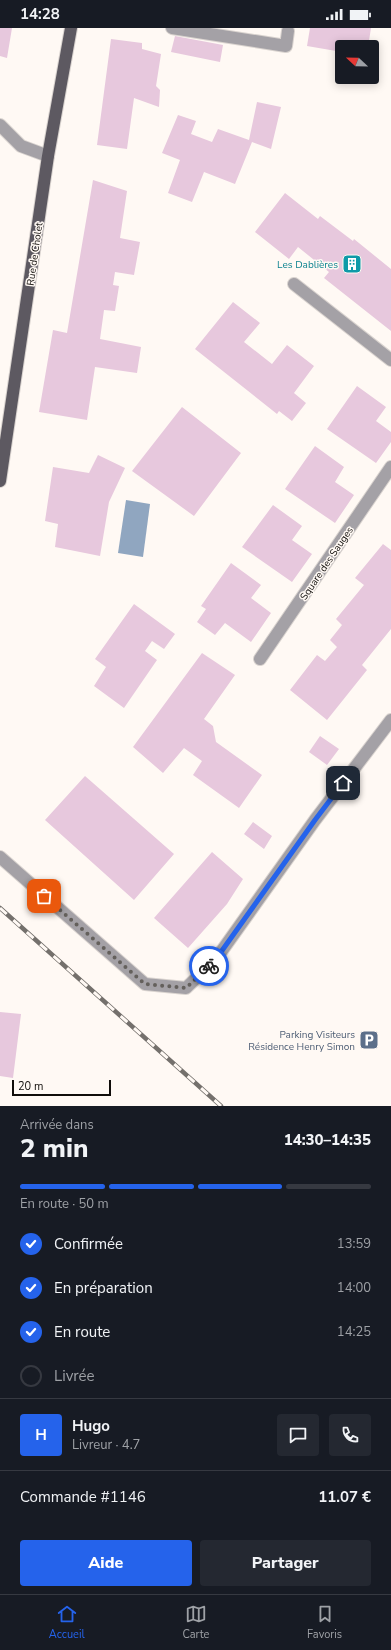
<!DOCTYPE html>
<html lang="fr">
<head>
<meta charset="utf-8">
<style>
	body { margin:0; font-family:"Nunito Sans",sans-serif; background:#242831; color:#f1f3f6; height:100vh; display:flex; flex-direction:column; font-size:15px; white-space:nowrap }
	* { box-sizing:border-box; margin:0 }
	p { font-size:13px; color:#9ea1a6 }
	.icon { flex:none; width:22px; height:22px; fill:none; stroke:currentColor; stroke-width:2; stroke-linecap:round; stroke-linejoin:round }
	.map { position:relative; height:1078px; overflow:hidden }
	.side { display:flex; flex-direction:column; background:#171b24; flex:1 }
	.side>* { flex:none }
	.needle { width:26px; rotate:292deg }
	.buttons { position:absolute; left:335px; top:12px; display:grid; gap:8px }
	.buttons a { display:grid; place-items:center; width:44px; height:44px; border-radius:4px; background:#171b24; box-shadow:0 2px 10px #0003; font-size:20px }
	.scale { position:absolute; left:12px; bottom:10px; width:99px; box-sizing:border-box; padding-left:4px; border:2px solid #100d0a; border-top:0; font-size:11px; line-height:14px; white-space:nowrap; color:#100d0a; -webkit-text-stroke:3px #fff9f4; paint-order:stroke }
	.pin { position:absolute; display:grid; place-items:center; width:34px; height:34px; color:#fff; margin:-17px; border-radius:8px; box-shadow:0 2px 6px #0006 }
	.courier { position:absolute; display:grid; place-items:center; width:40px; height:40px; margin:-20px; border:3px solid #2563eb; border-radius:50%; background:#fff; color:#222; box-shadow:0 1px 5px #0007 }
	.headline em { font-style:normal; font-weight:800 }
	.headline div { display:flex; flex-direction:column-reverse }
	.headline { display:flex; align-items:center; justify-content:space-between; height:68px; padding:0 20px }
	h1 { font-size:26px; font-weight:800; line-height:30px }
	.bar { display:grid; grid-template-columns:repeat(4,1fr); gap:6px 4px; align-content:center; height:48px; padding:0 20px }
	.bar i { height:5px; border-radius:3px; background:#363941 }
	.bar .current { background:#2563eb }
	.bar p { grid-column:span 4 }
	.line { display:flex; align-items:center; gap:10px; padding:0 20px; border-top:1px solid #363941 }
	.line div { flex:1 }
	.round { display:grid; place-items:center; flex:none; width:42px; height:42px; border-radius:4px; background:#242831 }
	ol { padding:0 20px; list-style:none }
	li { display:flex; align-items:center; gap:12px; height:44px }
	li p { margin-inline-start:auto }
	li .icon { padding:4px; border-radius:50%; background:#2563eb; color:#fff; stroke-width:4 }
	li:last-child { color:#9ea1a6 }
	li i { width:22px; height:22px; border:2px solid #363941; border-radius:50% }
	.action { display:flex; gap:8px; margin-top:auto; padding:8px 20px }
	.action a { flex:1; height:46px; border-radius:4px; background:#2563eb; color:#fff; font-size:16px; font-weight:800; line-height:46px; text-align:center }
	.action a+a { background:#242831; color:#f1f3f6 }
	.status { display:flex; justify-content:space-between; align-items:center; height:28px; padding:0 20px; background:#171b24; direction:ltr }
	.status svg { height:11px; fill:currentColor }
	.menu { display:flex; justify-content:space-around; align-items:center; height:56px; border-top:1px solid #363941; background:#171b24; font-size:11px; color:#9ea1a6 }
	.menu a { display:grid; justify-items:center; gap:2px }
	.menu .current { color:#2563eb }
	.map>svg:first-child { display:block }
	.water { fill:#90a6c0 }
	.building { fill:#e7c8dd }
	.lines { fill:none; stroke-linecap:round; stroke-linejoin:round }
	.minor-casing { stroke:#d9d3cf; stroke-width:14 }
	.major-casing { stroke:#d9d3cf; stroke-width:14 }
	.minor { stroke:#a4a1a6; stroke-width:12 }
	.major { stroke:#5d5961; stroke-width:12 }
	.rail-casing { stroke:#74706c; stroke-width:4.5 }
	.rail { stroke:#fff9f4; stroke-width:3; stroke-dasharray:9; stroke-linecap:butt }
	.done { stroke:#64605c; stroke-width:4; stroke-dasharray:0 7.2 }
	.route { stroke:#2563eb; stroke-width:5 }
	.labels { text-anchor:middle; stroke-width:3; stroke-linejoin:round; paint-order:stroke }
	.street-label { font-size:10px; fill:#100d0a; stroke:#fff9f4 }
	.culture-label { font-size:10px; fill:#0d838f; stroke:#fff9f4; text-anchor:end }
	.service-label { font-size:10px; fill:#4e5e75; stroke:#fff9f4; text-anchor:end }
</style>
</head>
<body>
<div class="status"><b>14:28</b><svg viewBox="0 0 49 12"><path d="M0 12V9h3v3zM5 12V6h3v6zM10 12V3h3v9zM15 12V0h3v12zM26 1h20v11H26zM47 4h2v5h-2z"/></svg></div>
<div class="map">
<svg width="391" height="1078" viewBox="0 0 391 1078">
	<rect width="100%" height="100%" fill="#fff9f4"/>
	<path class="water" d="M126,472L150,476L143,529L118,525Z"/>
	<path class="building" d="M0,0H12L7,30L0,28Z
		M310,0H371L368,19H342V24L307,18Z
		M175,8L223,17L220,34L171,24Z
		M111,11L142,15V21L161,26L156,58L160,62L159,79L134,70L127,121L97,117Z
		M257,74L281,79L271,121L252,114L235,156L204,144L192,174L168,165L180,132L162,125L178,87L196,93L191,106L212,114L218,101L249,112Z
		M93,152L127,163L120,210L140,214L134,247L115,244L113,257L119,258L115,283L104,282L100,311L141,319L137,345L95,339L87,392L39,384L53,302L67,305Z
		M285,165L318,191L320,188L353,213L354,211L391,241V303L324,250L329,244L298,219L289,231L255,204Z
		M233,274L260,295L244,314L272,336L287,317L314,338L294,365L306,375L292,393L279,383L277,386L195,321Z
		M357,358L386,379L376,393L391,404V414L376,435L327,401Z
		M182,379L241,425L194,488L132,443Z
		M315,418L344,439L335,454L354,467L335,495L285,461Z
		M98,427L125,440L109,474L100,528L55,519L58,496L45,493L53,439L89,445Z
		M273,477L302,498L292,512L312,526L292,554L242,519Z
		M383,516L391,522V601L362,637L367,642L327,692L290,662L317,627L325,633L337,619L330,612L342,597L336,591L364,557L355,550Z
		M231,535L261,557L251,570L271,585L251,614L225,595L215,607L197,594L206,581L201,578Z
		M134,576L175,606L164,621L152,613L145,623L157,632L124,680L94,658L106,639L95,631Z
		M202,625L235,647L204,691L213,698L216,714L262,747L239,780L193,747L202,733L184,720L163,745L133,719Z
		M320,708L339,721L327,737L309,724Z
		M85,748L174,826L134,872L45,792Z
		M253,794L272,808L264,821L244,806Z
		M212,824L243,851L227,876L188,920L154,890Z
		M0,984L21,986L13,1050L0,1048Z"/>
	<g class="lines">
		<defs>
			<path id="minor" d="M172,0L286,18L288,3
				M0,97L21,118L48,128
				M294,256L391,332
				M260,631L391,439
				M0,829L145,956L186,960L216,931L315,792L391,692"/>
			<path id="major" d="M0,453L48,128L71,0"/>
		</defs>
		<use href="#minor" class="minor-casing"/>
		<use href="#major" class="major-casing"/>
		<use href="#minor" class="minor"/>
		<use href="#major" class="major"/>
		<defs>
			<path id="rail" d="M0,880L221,1078"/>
		</defs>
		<use href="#rail" class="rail-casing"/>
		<use href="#rail" class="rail"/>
	</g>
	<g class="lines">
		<path class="done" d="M44,868L145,956L186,960L209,938"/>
		<path class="route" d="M209,938L216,931L315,792L343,755"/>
	</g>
	<defs>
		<symbol id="building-square" viewBox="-11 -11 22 22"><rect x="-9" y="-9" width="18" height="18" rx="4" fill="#0f9aa8" stroke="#fff9f4"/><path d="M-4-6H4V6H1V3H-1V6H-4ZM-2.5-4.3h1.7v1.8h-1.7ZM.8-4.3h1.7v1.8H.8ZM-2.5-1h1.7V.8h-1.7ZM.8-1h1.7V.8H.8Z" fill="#fff"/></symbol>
		<symbol id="parking-square" viewBox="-11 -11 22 22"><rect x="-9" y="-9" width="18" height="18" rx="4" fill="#5c6f8a" stroke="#fff9f4"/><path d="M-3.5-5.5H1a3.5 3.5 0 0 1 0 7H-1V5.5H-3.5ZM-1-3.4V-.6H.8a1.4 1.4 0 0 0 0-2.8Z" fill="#fff"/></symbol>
	</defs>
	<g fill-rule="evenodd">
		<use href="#building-square" x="341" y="225" width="22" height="22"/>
		<use href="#parking-square" x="358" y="1001" width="22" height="22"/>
	</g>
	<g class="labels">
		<g class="street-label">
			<text transform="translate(34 226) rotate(-82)" y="4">Rue de Cholet</text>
			<text transform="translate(326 535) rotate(-56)" y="4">Square des Sauges</text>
		</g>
		<g class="culture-label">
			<text x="338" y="240">Les Dablières</text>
		</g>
		<g class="service-label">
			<text x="355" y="1010">Parking Visiteurs<tspan x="355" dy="12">Résidence Henry Simon</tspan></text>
		</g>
	</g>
</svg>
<div class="buttons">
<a><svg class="needle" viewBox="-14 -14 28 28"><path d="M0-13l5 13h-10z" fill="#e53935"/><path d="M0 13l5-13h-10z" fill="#9ea1a6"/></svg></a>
</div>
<div class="scale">20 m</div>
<div class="pin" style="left:44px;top:868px;background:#ea580c"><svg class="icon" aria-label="bag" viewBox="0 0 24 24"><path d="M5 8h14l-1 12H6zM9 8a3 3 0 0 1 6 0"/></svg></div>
<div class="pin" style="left:343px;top:755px;background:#1f2937"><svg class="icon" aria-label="home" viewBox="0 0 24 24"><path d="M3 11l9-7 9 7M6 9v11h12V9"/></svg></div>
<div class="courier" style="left:209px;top:938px"><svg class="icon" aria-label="bike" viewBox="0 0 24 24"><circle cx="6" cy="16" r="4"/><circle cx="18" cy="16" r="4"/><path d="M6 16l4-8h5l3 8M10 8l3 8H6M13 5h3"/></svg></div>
</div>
<section class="side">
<div class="headline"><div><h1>2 min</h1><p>Arrivée dans</p></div><em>14:30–14:35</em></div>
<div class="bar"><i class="current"></i><i class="current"></i><i class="current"></i><i></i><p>En route · 50 m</p></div>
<ol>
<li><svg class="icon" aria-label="check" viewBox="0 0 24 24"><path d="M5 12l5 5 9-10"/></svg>Confirmée<p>13:59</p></li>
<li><svg class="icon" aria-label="check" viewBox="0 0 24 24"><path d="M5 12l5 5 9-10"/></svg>En préparation<p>14:00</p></li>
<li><svg class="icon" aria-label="check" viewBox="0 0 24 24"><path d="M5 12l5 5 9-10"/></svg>En route<p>14:25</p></li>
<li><i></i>Livrée</li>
</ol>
<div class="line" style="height:72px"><b class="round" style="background:#2563eb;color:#fff">H</b><div><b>Hugo</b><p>Livreur · 4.7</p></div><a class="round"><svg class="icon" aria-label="chat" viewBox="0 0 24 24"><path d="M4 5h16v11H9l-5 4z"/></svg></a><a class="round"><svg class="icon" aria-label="phone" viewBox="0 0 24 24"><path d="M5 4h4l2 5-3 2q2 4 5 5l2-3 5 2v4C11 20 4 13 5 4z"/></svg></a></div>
<div class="line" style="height:52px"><div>Commande #1146</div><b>11.07 €</b></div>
<div class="action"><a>Aide</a><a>Partager</a></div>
</section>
<nav class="menu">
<a class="current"><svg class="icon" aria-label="home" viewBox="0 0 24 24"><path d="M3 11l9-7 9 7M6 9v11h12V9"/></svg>Accueil</a>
<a><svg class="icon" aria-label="map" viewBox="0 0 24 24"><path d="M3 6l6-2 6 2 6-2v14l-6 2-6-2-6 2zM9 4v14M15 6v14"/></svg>Carte</a>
<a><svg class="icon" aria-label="saved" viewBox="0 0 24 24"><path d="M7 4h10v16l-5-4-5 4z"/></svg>Favoris</a>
</nav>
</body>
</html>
